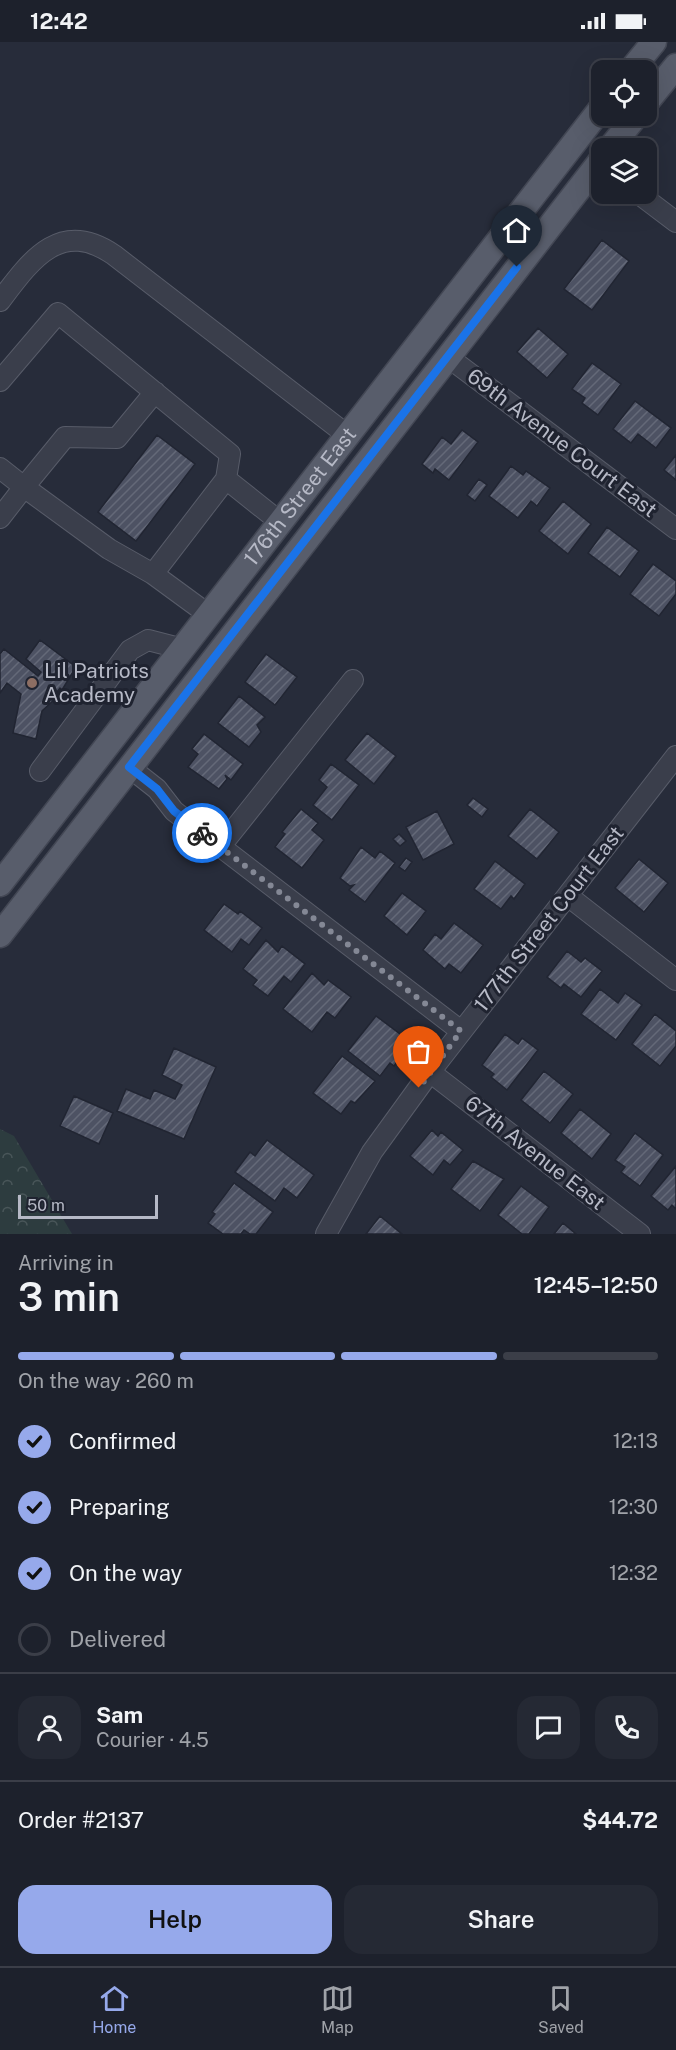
<!DOCTYPE html>
<html lang="en">
<head>
<meta charset="utf-8">
<style>
	body { margin:0; font-family:"Public Sans",sans-serif; background:#252934; color:#f1f3f6; height:100vh; display:flex; flex-direction:column; font-size:22px; white-space:nowrap }
	* { box-sizing:border-box; margin:0 }
	p { font-size:20px; color:#a0a3a9 }
	.icon { flex:none; width:33px; height:33px; fill:none; stroke:currentColor; stroke-width:2; stroke-linecap:round; stroke-linejoin:round }
	.map { position:relative; height:1192px; overflow:hidden }
	.sheet { display:flex; flex-direction:column; background:#1d212c; flex:1 }
	.sheet>* { flex:none }
	.tools { position:absolute; left:591px; top:18px; display:grid; gap:12px }
	.tools a { display:grid; place-items:center; width:66px; height:66px; border-radius:12px; background:#1d212c; box-shadow:0 6px 24px #0002,0 0 0 2px #3b3e48; font-size:30px }
	.scale { position:absolute; left:18px; bottom:15px; width:140px; box-sizing:border-box; padding-left:6px; border:3px solid #b6b9c6; border-top:0; font-size:16px; line-height:21px; white-space:nowrap; color:#b6b9c6; -webkit-text-stroke:4px #1f2330; paint-order:stroke }
	.pin { position:absolute; display:grid; place-items:center; width:51px; height:51px; color:#fff; margin:-62px -26px; border-radius:50% 50% 50% 0; rotate:-45deg; box-shadow:0 0 6px #0007 }
	.pin .icon { rotate:45deg }
	.courier { position:absolute; display:grid; place-items:center; width:60px; height:60px; margin:-30px; border:4px solid #1a73e8; border-radius:50%; background:#fff; color:#222; box-shadow:0 2px 8px #0007 }
	.summary em { font-style:normal; font-weight:600 }
	.summary div { display:flex; flex-direction:column-reverse }
	.summary { display:flex; align-items:center; justify-content:space-between; height:102px; padding:0 18px }
	h1 { font-size:39px; font-weight:600; line-height:45px }
	.bar { display:grid; grid-template-columns:repeat(4,1fr); gap:9px 6px; align-content:center; height:72px; padding:0 18px }
	.bar i { height:8px; border-radius:4px; background:#3b3e48 }
	.bar .active { background:#96a9eb }
	.bar p { grid-column:span 4 }
	.line { display:flex; align-items:center; gap:15px; padding:0 18px; border-top:2px solid #3b3e48 }
	.line div { flex:1 }
	.round { display:grid; place-items:center; flex:none; width:63px; height:63px; border-radius:18px; background:#252934 }
	ol { padding:0 18px; list-style:none }
	li { display:flex; align-items:center; gap:18px; height:66px }
	li p { margin-inline-start:auto }
	li .icon { padding:6px; border-radius:50%; background:#96a9eb; color:#111; stroke-width:4 }
	li:last-child { color:#a0a3a9 }
	li i { width:33px; height:33px; border:3px solid #3b3e48; border-radius:50% }
	.button { display:flex; gap:12px; margin-top:auto; padding:12px 18px }
	.button a { flex:1; height:69px; border-radius:18px; background:#96a9eb; color:#111; font-size:24px; font-weight:600; line-height:69px; text-align:center }
	.button a+a { background:#252934; color:#f1f3f6 }
	.status { display:flex; justify-content:space-between; align-items:center; height:42px; padding:0 30px; background:#1d212c; direction:ltr }
	.status svg { height:16px; fill:currentColor }
	.tab-bar { display:flex; justify-content:space-around; align-items:center; height:84px; border-top:2px solid #3b3e48; background:#1d212c; font-size:16px; color:#a0a3a9 }
	.tab-bar a { display:grid; justify-items:center; gap:3px }
	.tab-bar .active { color:#96a9eb }
	.map>svg:first-child { display:block }
	.forest { fill:url(#forest-crowns) }
	.building { fill:url(#building-hatch); stroke:#212532; stroke-width:1.5 }
	.lines { fill:none; stroke-linecap:round; stroke-linejoin:round }
	.minor-casing { stroke:#585c69; stroke-width:22 }
	.major-casing { stroke:#434754; stroke-width:27 }
	.minor { stroke:#3a3e4b; stroke-width:20 }
	.major { stroke:#585d6b; stroke-width:24 }
	.done { stroke:#848895; stroke-width:6; stroke-dasharray:0 10.8 }
	.route { stroke:#1a73e8; stroke-width:8 }
	.education-dot { fill:#8d6e63; stroke:#1f2330; stroke-width:2 }
	.labels { text-anchor:middle; stroke-width:6; stroke-linejoin:round; paint-order:stroke }
	.street-label { font-size:21px; fill:#b6b9c6; stroke:#1f2330 }
	.poi-label { font-size:21px; fill:#b6b9c6; stroke:#1f2330; text-anchor:start }
</style>
</head>
<body>
<div class="status"><b>12:42</b><svg viewBox="0 0 49 12"><path d="M0 12V9h3v3zM5 12V6h3v6zM10 12V3h3v9zM15 12V0h3v12zM26 1h20v11H26zM47 4h2v5h-2z"/></svg></div>
<div class="map">
<svg width="676" height="1192" viewBox="0 0 676 1192">
	<defs>
		<pattern id="forest-crowns" width="20" height="18" patternUnits="userSpaceOnUse" patternTransform="scale(1.5)"><rect width="20" height="18" fill="#2d3c3f"/><path d="M2 6a3 3 0 1 1 6 0M12 15a3 3 0 1 1 6 0" fill="none" stroke="#495659"/></pattern>
		<pattern id="building-hatch" width="6" height="6" patternUnits="userSpaceOnUse" patternTransform="scale(1.5)"><rect width="6" height="6" fill="#4d5263"/><path d="M-1 1l2-2M0 6l6-6M5 7l2-2" fill="none" stroke="#646978"/></pattern>
	</defs>
	<rect width="100%" height="100%" fill="#272c3a"/>
	<path class="forest" d="M0,1087L14,1094L72,1192H0Z"/>
	<path class="building" d="M602,198L629,219L592,268L564,247Z
		M538,286L568,312L547,336L517,310Z
		M592,321L621,342L598,373L582,361L585,356L572,347Z
		M635,359L671,386L656,406L638,392L631,401L613,387Z
		M462,388L478,400L449,438L435,427L433,431L422,422L442,395L451,402Z
		M157,393L195,422L136,499L98,470Z
		M676,413V438L664,428Z
		M511,424L523,433L526,429L550,446L537,464L531,459L518,476L489,454Z
		M479,437L487,443L475,459L467,453Z
		M563,459L591,482L568,512L539,489Z
		M607,485L639,509L620,535L588,511Z
		M653,522L676,539V552L659,574L630,552Z
		M40,598L76,625L62,648L60,646L56,651L58,654L42,669L36,697L13,691L21,652L7,641L0,651V612L4,607L38,634L41,630L26,617Z
		M266,612L297,635L275,663L245,640Z
		M239,654L265,675L257,683L261,690L249,705L218,681Z
		M367,691L396,714L374,742L345,718Z
		M204,692L243,722L231,738L225,733L227,737L219,747L188,725L198,712L192,707Z
		M331,722L359,743L332,778L313,763L327,745L319,738Z
		M473,756L488,767L482,775L467,763Z
		M301,767L318,781L312,788L324,798L302,826L275,805L285,792L282,790Z
		M530,767L559,790L537,817L508,794Z
		M437,769L454,802L423,818L406,785Z
		M399,792L406,799L400,804L393,797Z
		M361,805L375,816L380,809L395,821L365,860L349,848L354,843L350,844L340,836Z
		M406,816L412,820L405,829L399,825Z
		M639,817L668,841L644,870L615,846Z
		M495,819L525,842L514,857L511,854L501,867L474,847Z
		M402,851L426,869L407,893L384,874Z
		M224,862L238,872L240,869L262,886L249,903L241,897L232,910L204,888Z
		M454,881L483,903L461,931L449,922L445,927L423,908L435,892L441,897Z
		M266,898L278,910L282,904L305,922L291,940L284,934L268,954L253,943L257,938L243,927Z
		M567,909L581,920L585,916L602,929L581,955L564,942L561,946L547,935Z
		M312,931L324,943L328,938L351,955L335,976L327,970L312,990L283,967Z
		M600,947L618,961L625,951L642,963L616,998L581,972Z
		M655,972L676,989V1004L660,1024L632,1002Z
		M376,974L412,1001L394,1024L390,1021L380,1034L348,1009Z
		M505,992L518,1002L522,996L538,1008L507,1048L491,1035L494,1032L482,1023Z
		M174,1006L216,1025L184,1097L117,1069L126,1047L150,1057L154,1048L175,1057L182,1043L162,1033Z
		M342,1014L375,1039L355,1061L351,1059L341,1072L313,1051Z
		M544,1029L573,1052L550,1081L521,1058Z
		M74,1054L113,1071L99,1102L60,1084Z
		M580,1067L611,1092L592,1117L561,1091Z
		M432,1088L438,1094L441,1090L463,1108L450,1123L444,1118L433,1133L410,1114Z
		M635,1091L663,1113L640,1144L621,1130L625,1125L615,1118Z
		M267,1098L314,1133L297,1156L284,1146L275,1159L235,1130L250,1110L255,1114Z
		M473,1119L504,1137L480,1169L451,1147Z
		M676,1124V1167L672,1163L668,1168L651,1154Z
		M234,1141L273,1170L256,1192H250L244,1188L241,1192H223L208,1181L215,1172L212,1170Z
		M521,1144L549,1165L529,1192H522L498,1173Z
		M380,1174L402,1192H366Z
		M563,1181L576,1192H554Z"/>
	<g class="lines">
		<defs>
			<path id="minor" d="M639,152L676,180
				M0,259C31,218 60,176 114,213L347,393
				M448,315L676,487
				M0,339L58,271L230,412L226,437
				M0,426L24,445L65,395L117,396L155,350
				M0,476L24,445L109,507L153,532
				M209,573L153,532L226,437L280,480
				M129,725L157,747L174,769L461,989
				M40,729L130,608L148,598L183,607
				M220,805L353,638
				M568,854L676,938
				M430,1030L640,1192
				M326,1192L372,1110L430,1030L676,714"/>
			<g id="major">
				<path d="M631,28L654,0"/>
				<path d="M646,61L676,24"/>
				<path d="M610,106L636,74"/>
				<path id="s1" d="M0,842L602,65"/>
				<path d="M0,893L602,117"/>
			</g>
		</defs>
		<use href="#minor" class="minor-casing"/>
		<use href="#major" class="major-casing"/>
		<use href="#minor" class="minor"/>
		<use href="#major" class="major"/>
	</g>
	<g class="lines">
		<path class="done" d="M202,791L461,989L419,1046"/>
		<path class="route" d="M202,791L174,769L157,747L129,725L517,225"/>
	</g>
	<circle class="education-dot" cx="32" cy="641" r="6"/>
	<g class="labels">
		<g class="street-label">
			<text transform="translate(562 401) rotate(37)" y="7">69th Avenue Court East</text>
			<text dy="7" stroke="none"><textPath href="#s1" startOffset="490">176th Street East</textPath></text>
			<text transform="translate(549 877) rotate(-52)" y="7">177th Street Court East</text>
			<text transform="translate(535 1111) rotate(38)" y="7">67th Avenue East</text>
		</g>
		<g class="poi-label">
			<text x="44" y="636">Lil Patriots<tspan x="44" dy="24">Academy</tspan></text>
		</g>
	</g>
</svg>
<div class="tools">
<a><svg class="icon" aria-label="locate" viewBox="0 0 24 24"><circle cx="12" cy="12" r="6"/><path d="M12 2v4M12 18v4M2 12h4M18 12h4"/></svg></a>
<a><svg class="icon" aria-label="layers" viewBox="0 0 24 24"><path d="M12 4l9 5-9 5-9-5zM3 14l9 5 9-5"/></svg></a>
</div>
<div class="scale">50 m</div>
<div class="pin" style="left:419px;top:1046px;background:#ea580c"><svg class="icon" aria-label="bag" viewBox="0 0 24 24"><path d="M5 8h14l-1 12H6zM9 8a3 3 0 0 1 6 0"/></svg></div>
<div class="pin" style="left:517px;top:225px;background:#1f2937"><svg class="icon" aria-label="home" viewBox="0 0 24 24"><path d="M3 11l9-7 9 7M6 9v11h12V9"/></svg></div>
<div class="courier" style="left:202px;top:791px"><svg class="icon" aria-label="bike" viewBox="0 0 24 24"><circle cx="6" cy="16" r="4"/><circle cx="18" cy="16" r="4"/><path d="M6 16l4-8h5l3 8M10 8l3 8H6M13 5h3"/></svg></div>
</div>
<section class="sheet">
<div class="summary"><div><h1>3 min</h1><p>Arriving in</p></div><em>12:45–12:50</em></div>
<div class="bar"><i class="active"></i><i class="active"></i><i class="active"></i><i></i><p>On the way · 260 m</p></div>
<ol>
<li><svg class="icon" aria-label="check" viewBox="0 0 24 24"><path d="M5 12l5 5 9-10"/></svg>Confirmed<p>12:13</p></li>
<li><svg class="icon" aria-label="check" viewBox="0 0 24 24"><path d="M5 12l5 5 9-10"/></svg>Preparing<p>12:30</p></li>
<li><svg class="icon" aria-label="check" viewBox="0 0 24 24"><path d="M5 12l5 5 9-10"/></svg>On the way<p>12:32</p></li>
<li><i></i>Delivered</li>
</ol>
<div class="line" style="height:108px"><a class="round"><svg class="icon" aria-label="person" viewBox="0 0 24 24"><circle cx="12" cy="8" r="4"/><path d="M4 21q1-7 8-7t8 7"/></svg></a><div><b>Sam</b><p>Courier · 4.5</p></div><a class="round"><svg class="icon" aria-label="chat" viewBox="0 0 24 24"><path d="M4 5h16v11H9l-5 4z"/></svg></a><a class="round"><svg class="icon" aria-label="phone" viewBox="0 0 24 24"><path d="M5 4h4l2 5-3 2q2 4 5 5l2-3 5 2v4C11 20 4 13 5 4z"/></svg></a></div>
<div class="line" style="height:78px"><div>Order #2137</div><b>$44.72</b></div>
<div class="button"><a>Help</a><a>Share</a></div>
</section>
<nav class="tab-bar">
<a class="active"><svg class="icon" aria-label="home" viewBox="0 0 24 24"><path d="M3 11l9-7 9 7M6 9v11h12V9"/></svg>Home</a>
<a><svg class="icon" aria-label="map" viewBox="0 0 24 24"><path d="M3 6l6-2 6 2 6-2v14l-6 2-6-2-6 2zM9 4v14M15 6v14"/></svg>Map</a>
<a><svg class="icon" aria-label="saved" viewBox="0 0 24 24"><path d="M7 4h10v16l-5-4-5 4z"/></svg>Saved</a>
</nav>
</body>
</html>
